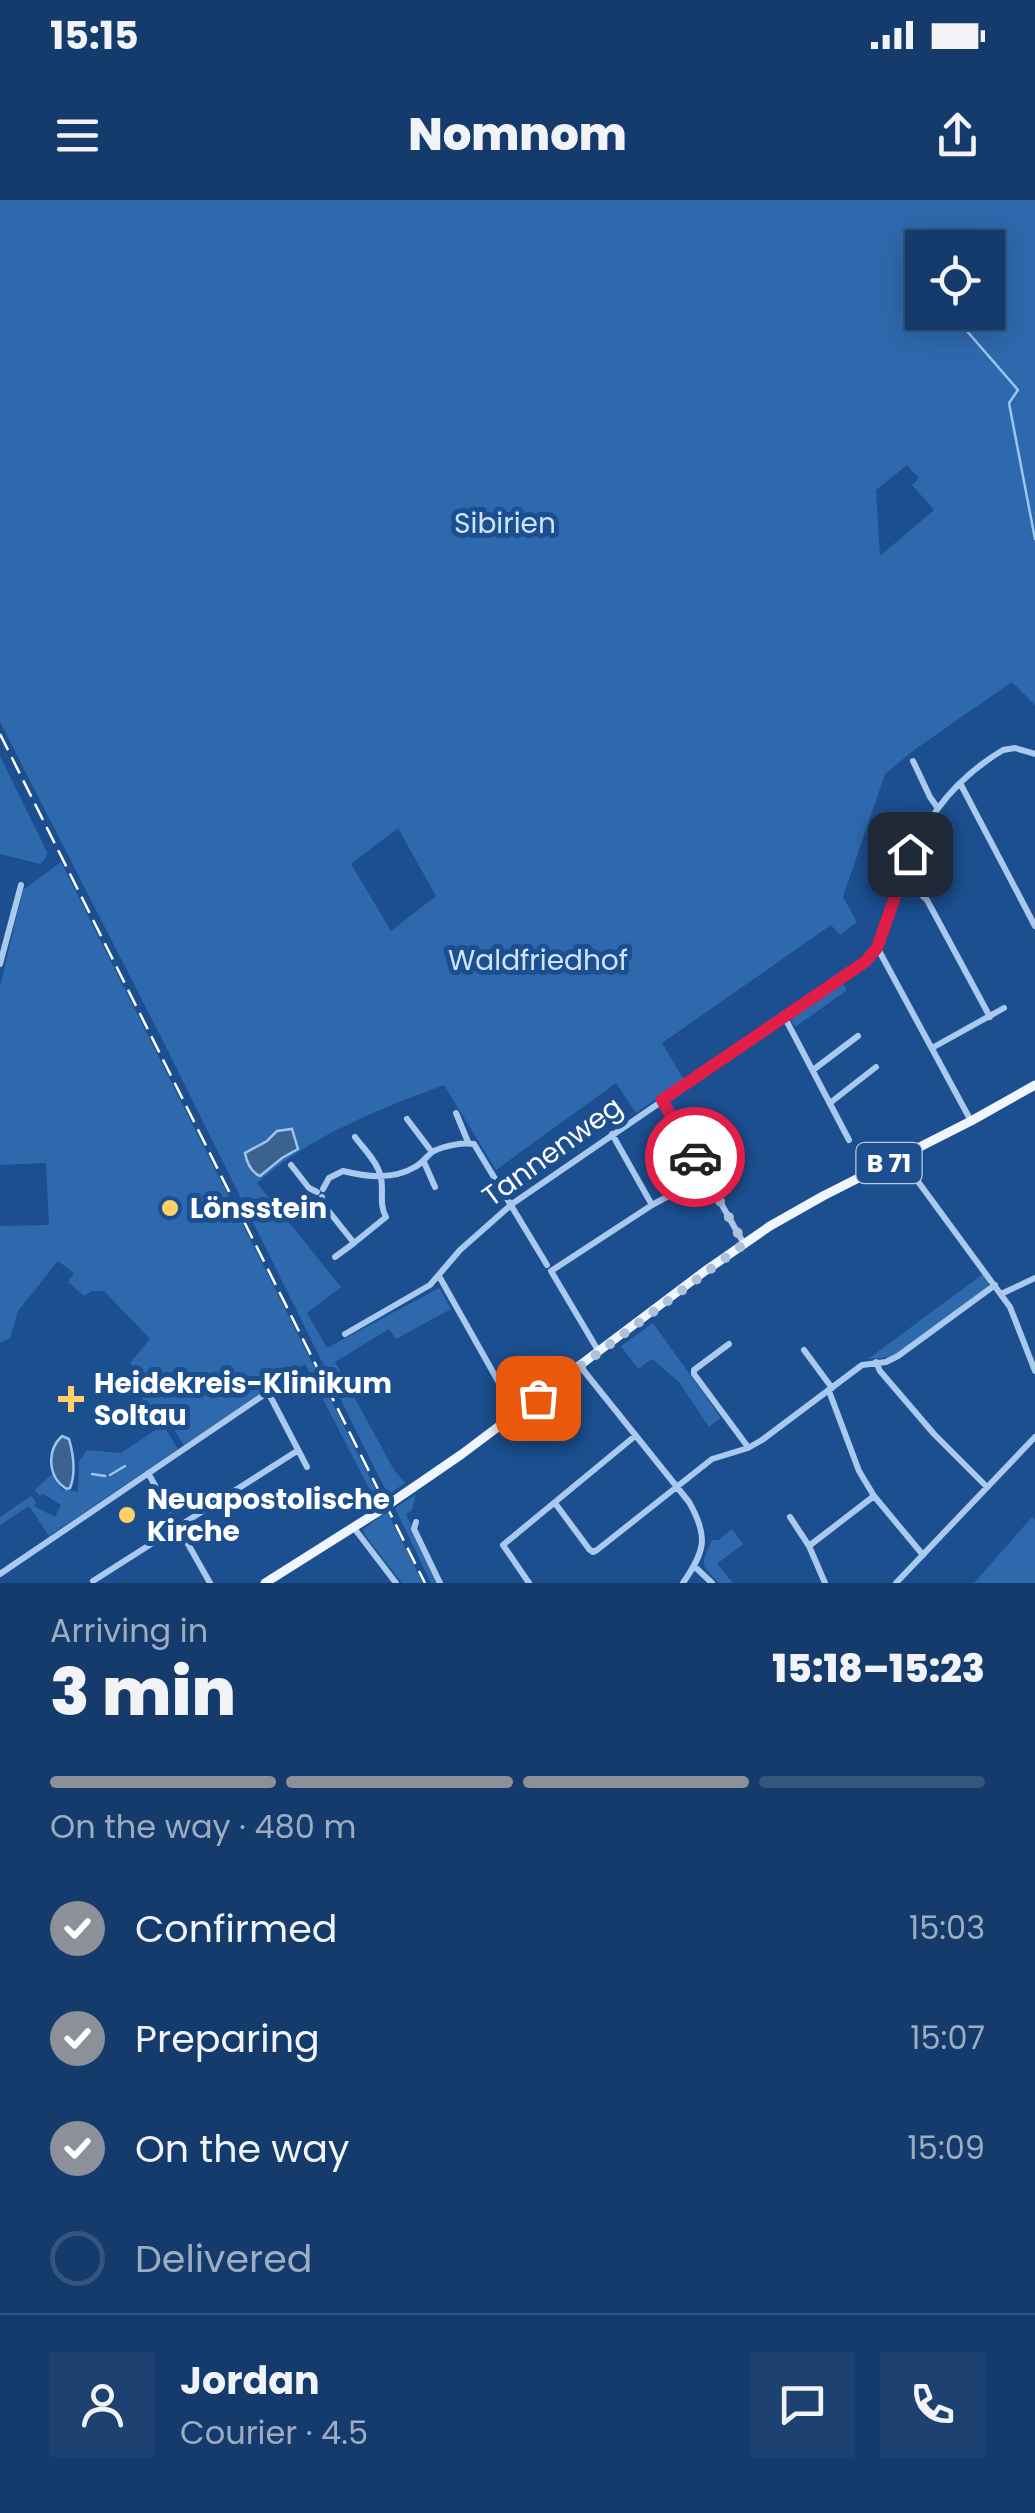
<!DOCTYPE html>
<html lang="en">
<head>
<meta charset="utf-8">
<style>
	body { margin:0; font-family:Poppins,sans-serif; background:#1d4271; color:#f1f3f6; height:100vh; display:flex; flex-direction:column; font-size:38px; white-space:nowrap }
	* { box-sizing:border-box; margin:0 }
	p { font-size:32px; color:#9dadc1 }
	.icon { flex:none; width:55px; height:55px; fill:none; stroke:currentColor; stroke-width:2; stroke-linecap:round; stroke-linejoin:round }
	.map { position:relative; height:1383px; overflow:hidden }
	.panel { display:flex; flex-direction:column; background:#143b6b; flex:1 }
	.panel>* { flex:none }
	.fabs { position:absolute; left:905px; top:30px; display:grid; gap:20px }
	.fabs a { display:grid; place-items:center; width:100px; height:100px; border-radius:0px; background:#143b6b; box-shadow:0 5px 25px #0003,0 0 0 2px #33557e; font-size:50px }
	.pin { position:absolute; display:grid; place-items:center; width:85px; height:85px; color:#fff; margin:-42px; border-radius:20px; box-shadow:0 5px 15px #0006 }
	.courier { position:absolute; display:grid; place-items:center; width:100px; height:100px; margin:-50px; border:8px solid #e11d48; border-radius:50%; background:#fff; color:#222; box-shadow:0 2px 12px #0007 }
	.headline em { font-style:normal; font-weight:800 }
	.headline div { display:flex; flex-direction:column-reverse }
	.headline { display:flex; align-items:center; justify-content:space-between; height:170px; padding:0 50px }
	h1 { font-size:65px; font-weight:800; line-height:75px }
	.bar { display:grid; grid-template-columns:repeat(4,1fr); gap:15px 10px; align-content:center; height:120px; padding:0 50px }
	.bar i { height:12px; border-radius:8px; background:#33557e }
	.bar .current { background:#8c9099 }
	.bar p { grid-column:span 4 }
	.line { display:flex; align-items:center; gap:25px; padding:0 50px; border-top:2px solid #33557e }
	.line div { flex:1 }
	.round { display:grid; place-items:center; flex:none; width:105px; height:105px; border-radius:0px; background:#1d4271 }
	ol { padding:0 50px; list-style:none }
	li { display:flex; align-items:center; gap:30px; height:110px }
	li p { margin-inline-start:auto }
	li .icon { padding:10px; border-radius:50%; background:#8c9099; color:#fff; stroke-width:4 }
	li:last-child { color:#9dadc1 }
	li i { width:55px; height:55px; border:5px solid #33557e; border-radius:50% }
	.status { display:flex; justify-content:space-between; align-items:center; height:70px; padding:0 50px; background:#143b6b; direction:ltr }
	.status svg { height:28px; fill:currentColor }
	header { display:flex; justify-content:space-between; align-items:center; height:130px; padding:0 50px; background:#143b6b; font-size:45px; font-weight:800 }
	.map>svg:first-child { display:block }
	.green { fill:#2e69ad; fill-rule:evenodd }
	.water { fill:#3c6290; stroke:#9cc4f0; stroke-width:2.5 }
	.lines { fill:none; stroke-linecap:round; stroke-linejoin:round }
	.stream { stroke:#9cc4f0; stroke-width:2.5 }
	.minor { stroke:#a9c9ee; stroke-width:6 }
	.major { stroke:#f0f6ff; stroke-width:9 }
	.rail { stroke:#fff; stroke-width:2.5; stroke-dasharray:18 8; stroke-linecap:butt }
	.major-bridge { stroke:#f0f6ff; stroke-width:9 }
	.done { stroke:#afc1d8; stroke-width:10; stroke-dasharray:0 18 }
	.route { stroke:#e11d48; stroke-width:12 }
	.poi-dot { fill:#ffd166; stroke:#1b4f8f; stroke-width:4 }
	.labels { text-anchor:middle; stroke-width:10; stroke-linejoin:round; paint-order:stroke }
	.shield { fill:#1b4f8f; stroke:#bbcadd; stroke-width:2.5 }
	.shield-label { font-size:25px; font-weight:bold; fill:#fff }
	.park-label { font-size:28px; fill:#cfe3fa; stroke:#1b4f8f }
	.street-label { font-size:28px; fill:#fff; stroke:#1b4f8f }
	.poi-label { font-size:28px; font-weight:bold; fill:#fff; stroke:#1b4f8f; text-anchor:start }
</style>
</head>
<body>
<div class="status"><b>15:15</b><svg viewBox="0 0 49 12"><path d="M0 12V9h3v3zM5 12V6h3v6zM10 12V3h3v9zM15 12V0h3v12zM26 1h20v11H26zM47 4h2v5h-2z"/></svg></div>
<header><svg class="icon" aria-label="menu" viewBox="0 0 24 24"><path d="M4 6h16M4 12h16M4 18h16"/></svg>Nomnom<svg class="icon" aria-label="share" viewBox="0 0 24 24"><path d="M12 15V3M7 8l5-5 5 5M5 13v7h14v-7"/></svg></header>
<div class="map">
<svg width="1035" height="1383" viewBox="0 0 1035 1383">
	<rect width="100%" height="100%" fill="#1b4f8f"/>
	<path class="green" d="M0,0H1035V505L1012,482L914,550L885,574L843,697L857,722L840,735L831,725L662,843L684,880L636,913L616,883L496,970L444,885C377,910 312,935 257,983L341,1087L307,1113L327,1148L439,1088L451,1109L396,1139L389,1129L335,1162L394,1270L405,1283L388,1295L165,845L0,522ZM922,48H988V112H922ZM907,265L919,278L912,285L934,310L880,356L876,290ZM398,628L436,696L391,731L351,664ZM277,931L282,958L260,976L245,953L267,941Z
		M0,556L47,652L46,658L40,664L0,654Z
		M61,662L381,1300L377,1304L305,1164L184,1245L168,1220H139L146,1179L130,1163L150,1139L104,1091H92L84,1096L68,1082L74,1073L58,1061L18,1111L10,1138L0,1143V1026L49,1025L46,963L0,965V786L23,690Z
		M841,781L847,790L795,827L789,817Z
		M983,1074L988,1081V1087L892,1157L868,1159Z
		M653,1123L721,1218L709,1227L679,1182L652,1159L638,1169L621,1146Z
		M163,1225L178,1249L49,1336L29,1306L0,1325V1317L31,1296L36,1302L34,1306L55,1317L61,1305L43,1294L40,1296L35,1290L52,1274L62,1289L78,1292L79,1262L87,1250L121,1253Z
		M416,1294L412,1310L406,1314L439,1383H431L395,1308Z
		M387,1312L423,1383H402L364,1334L363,1329Z
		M1032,1317L1035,1320V1383H974Z
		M732,1329L743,1344L717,1364L733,1383H719C699,1363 701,1366 712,1340H718Z"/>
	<path class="water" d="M292,929L298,949L282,958L260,976C251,972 247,963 245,953L267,941L277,931Z
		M62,1236L69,1239C73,1253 76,1273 70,1288L67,1289C48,1278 46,1251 62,1236Z"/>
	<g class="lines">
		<path class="stream" d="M960,123L1018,190L1009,203L1035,339
			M92,1274L105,1276
			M110,1275L125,1266"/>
		<path class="minor" d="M913,561L930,597L937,607
			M960,583L1035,726
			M900,679L913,687L927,700L990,817
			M877,747L971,921
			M0,764L21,685
			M784,816L849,940
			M932,848L1004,808
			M813,870L858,836
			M662,899L744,1044
			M830,903L876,867
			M456,913L468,942
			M407,919L432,952
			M612,934L652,1005
			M900,957L1010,1107L1035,1171
			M424,962L435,987
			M291,965L309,988L317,992
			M323,989L329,978L343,971C367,977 393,980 415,967C423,963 427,955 434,951C444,946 463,942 474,944L547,1065
			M322,997L323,1004L354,1043L386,1017C378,1003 385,989 380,974C376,960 363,948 355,937
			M335,1057L354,1043
			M439,1076L516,1213
			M1001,1094L1035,1078
			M345,1134L430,1085L460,1050L512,1004L865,762C882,742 888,716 897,691C918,630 946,584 1003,550L1015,548L1035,554
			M729,1144L694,1170V1174L748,1247
			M804,1150L832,1188
			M599,1152L551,1071L652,1005L728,963
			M876,1162L880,1171L934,1234L987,1287
			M580,1166L689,1302C709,1337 705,1351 683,1383
			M829,1191L859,1271L874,1296L923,1355
			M148,1273L210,1383
			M555,1303L589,1349L593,1352L597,1350L712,1259L748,1248L762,1240L862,1165L886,1162L898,1156L995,1085
			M790,1317L809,1346
			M416,1322L414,1329L440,1383
			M354,1328L396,1383
			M694,1366L712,1383
			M0,1374L268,1192L307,1267
			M93,1381L297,1251
			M529,1383L503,1345L635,1236
			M825,1383L809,1346L874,1296
			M896,1383L1035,1237"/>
		<path class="major" d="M395,1300L462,1254L705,1071L770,1026L823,996L971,921L1035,885
			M265,1383L376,1313"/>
		<path class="rail" d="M0,534L425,1383"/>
		<path class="major-bridge" d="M376,1313L395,1300"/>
	</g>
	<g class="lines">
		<path class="done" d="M538,1198L744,1044L695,957"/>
		<path class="route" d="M695,957L662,900L865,762L877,748L910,654"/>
	</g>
	<g class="poi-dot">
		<circle cx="170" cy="1008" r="10"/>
		<path d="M66 1184h10v10h10v10h-10v10h-10v-10h-10v-10h10z"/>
		<circle cx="127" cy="1315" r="10"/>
	</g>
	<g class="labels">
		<rect class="shield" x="856.5" y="943" width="65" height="40" rx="8"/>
		<g class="shield-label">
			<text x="889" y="972">B 71</text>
		</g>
		<g class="park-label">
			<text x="505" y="333">Sibirien</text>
			<text x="538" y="770">Waldfriedhof</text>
		</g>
		<g class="street-label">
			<text transform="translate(552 951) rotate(-36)" y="10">Tannenweg</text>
		</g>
		<g class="poi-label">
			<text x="190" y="1018">Lönsstein</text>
			<text x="94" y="1193">Heidekreis-Klinikum<tspan x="94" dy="32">Soltau</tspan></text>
			<text x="147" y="1309">Neuapostolische<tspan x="147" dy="32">Kirche</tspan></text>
		</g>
	</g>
</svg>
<div class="fabs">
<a><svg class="icon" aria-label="locate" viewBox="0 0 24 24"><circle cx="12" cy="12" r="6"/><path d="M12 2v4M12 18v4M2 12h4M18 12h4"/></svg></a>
</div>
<div class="pin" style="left:538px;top:1198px;background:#ea580c"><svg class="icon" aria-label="bag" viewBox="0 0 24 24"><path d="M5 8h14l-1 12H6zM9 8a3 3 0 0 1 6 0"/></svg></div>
<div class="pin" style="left:910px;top:654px;background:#1f2937"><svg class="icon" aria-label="home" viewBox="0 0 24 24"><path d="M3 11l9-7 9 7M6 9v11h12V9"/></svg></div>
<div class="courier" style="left:695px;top:957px"><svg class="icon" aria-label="car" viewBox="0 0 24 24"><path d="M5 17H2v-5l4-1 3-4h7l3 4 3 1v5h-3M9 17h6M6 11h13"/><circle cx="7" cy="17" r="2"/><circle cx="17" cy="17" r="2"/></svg></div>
</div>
<section class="panel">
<div class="headline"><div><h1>3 min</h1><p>Arriving in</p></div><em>15:18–15:23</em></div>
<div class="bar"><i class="current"></i><i class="current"></i><i class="current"></i><i></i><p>On the way · 480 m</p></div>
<ol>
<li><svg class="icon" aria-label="check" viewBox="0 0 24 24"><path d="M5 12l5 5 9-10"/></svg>Confirmed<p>15:03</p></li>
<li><svg class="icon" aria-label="check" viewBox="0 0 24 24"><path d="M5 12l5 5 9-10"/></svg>Preparing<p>15:07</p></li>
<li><svg class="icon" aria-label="check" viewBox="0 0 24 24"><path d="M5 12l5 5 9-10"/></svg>On the way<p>15:09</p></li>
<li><i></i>Delivered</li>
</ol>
<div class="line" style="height:180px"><a class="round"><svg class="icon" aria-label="person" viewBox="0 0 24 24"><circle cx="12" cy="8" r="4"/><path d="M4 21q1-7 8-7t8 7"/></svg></a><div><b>Jordan</b><p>Courier · 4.5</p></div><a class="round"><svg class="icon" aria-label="chat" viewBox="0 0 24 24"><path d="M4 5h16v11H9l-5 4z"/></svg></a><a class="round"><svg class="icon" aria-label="phone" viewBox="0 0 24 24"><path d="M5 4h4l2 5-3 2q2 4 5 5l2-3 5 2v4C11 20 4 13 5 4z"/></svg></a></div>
</section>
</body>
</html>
